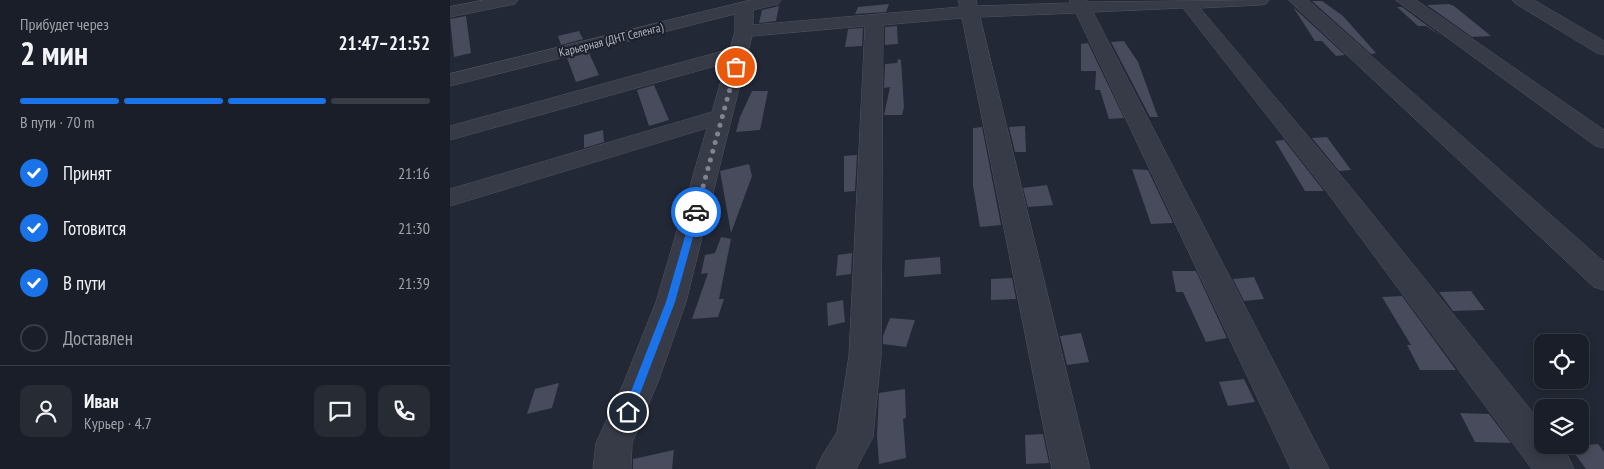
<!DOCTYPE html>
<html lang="ru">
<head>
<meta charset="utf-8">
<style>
	body { margin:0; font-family:"PT Sans Narrow",sans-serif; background:#272b34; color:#f1f3f6; height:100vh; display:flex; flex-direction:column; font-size:19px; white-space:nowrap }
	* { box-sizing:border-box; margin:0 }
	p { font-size:16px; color:#9fa2a8 }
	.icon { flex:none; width:28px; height:28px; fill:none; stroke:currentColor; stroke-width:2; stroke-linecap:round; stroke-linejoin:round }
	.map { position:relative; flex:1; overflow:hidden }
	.panel { display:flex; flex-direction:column; background:#1a1e28; width:450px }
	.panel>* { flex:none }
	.tools { position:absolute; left:1084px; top:334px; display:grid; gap:10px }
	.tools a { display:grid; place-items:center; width:55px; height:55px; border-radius:10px; background:#1a1e28; box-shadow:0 2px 8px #0003,0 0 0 1px #383c45; font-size:25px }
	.pin { position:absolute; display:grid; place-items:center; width:42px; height:42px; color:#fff; margin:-21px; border:2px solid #fff; border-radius:50%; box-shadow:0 1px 5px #0007 }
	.courier { position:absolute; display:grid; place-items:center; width:50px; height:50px; margin:-25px; border:4px solid #1a73e8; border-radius:50%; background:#fff; color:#222; box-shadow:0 1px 6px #0007 }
	.summary em { font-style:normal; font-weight:600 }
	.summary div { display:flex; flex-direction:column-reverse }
	.summary { display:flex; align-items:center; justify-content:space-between; height:85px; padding:0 20px }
	h1 { font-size:32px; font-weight:600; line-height:38px }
	.bar { display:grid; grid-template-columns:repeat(4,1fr); gap:8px 5px; align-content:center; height:60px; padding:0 20px }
	.bar i { height:6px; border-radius:4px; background:#383c45 }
	.bar .active { background:#1a73e8 }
	.bar p { grid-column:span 4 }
	.line { display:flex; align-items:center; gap:12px; padding:0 20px; border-top:1px solid #383c45 }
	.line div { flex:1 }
	.round { display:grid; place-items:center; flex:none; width:52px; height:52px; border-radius:10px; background:#272b34 }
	ol { padding:0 20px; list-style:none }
	li { display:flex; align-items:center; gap:15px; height:55px }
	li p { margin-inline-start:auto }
	li .icon { padding:5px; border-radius:50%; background:#1a73e8; color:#fff; stroke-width:4 }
	li:last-child { color:#9fa2a8 }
	li i { width:28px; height:28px; border:2px solid #383c45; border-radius:50% }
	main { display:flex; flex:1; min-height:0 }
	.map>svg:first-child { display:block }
	.building { fill:#474b5c }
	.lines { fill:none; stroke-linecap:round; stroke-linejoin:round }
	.minor-casing { stroke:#515561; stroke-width:1 }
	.minor { fill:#373a47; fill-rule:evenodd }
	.route { fill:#1a73e8 }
	.done { stroke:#7f8492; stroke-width:5; stroke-dasharray:0 9 }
	.labels { text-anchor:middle; stroke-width:4; stroke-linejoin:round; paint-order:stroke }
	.far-street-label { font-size:12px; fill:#b1b5c3; stroke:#1c202b }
</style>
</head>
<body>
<main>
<section class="panel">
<div class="summary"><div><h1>2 мин</h1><p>Прибудет через</p></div><em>21:47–21:52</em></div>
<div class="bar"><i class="active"></i><i class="active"></i><i class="active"></i><i></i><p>В пути · 70 m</p></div>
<ol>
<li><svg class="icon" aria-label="check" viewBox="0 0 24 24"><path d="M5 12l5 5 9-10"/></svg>Принят<p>21:16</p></li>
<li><svg class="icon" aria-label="check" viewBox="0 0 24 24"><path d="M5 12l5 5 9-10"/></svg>Готовится<p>21:30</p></li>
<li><svg class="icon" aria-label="check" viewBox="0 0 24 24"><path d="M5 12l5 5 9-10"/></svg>В пути<p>21:39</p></li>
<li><i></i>Доставлен</li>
</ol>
<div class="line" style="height:90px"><a class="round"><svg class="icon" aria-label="person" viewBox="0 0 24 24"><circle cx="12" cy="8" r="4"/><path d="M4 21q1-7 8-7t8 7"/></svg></a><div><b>Иван</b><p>Курьер · 4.7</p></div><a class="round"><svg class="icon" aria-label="chat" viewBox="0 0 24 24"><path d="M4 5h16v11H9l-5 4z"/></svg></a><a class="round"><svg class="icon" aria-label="phone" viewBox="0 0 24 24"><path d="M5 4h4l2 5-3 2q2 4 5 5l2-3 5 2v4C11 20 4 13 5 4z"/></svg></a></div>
</section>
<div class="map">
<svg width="1154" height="469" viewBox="0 0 1154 469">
	<rect width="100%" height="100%" fill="#232836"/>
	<path class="building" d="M862,1H872L893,16L926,53L921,54Z
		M439,4L436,12L405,14L408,7Z
		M999,4L1004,6L1041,36L1022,37L977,5Z
		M329,6L326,21L309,23L312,10Z
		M843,7L895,55L886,56L872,41H865Z
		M947,7H952L994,38L976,26H968Z
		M16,16L21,53L4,57L0,19Z
		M447,26L448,44L435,45V27Z
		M413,28L412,46L395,47L398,29Z
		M129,31L133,39L111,45L108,36Z
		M674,41L688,62L708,117H700L661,42Z
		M638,43L674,118L659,119L650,90H645L646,71H631V44Z
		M139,53L149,75L126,82L117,58Z
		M448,59L451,60L454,107L452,115H434L440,87L434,88L435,64L447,63Z
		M204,85L219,120L199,126L187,90Z
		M302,91H318L310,130L286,132L290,117Z
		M575,126L576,152H565L559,127Z
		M532,127L551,225L530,227L523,186V128Z
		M153,130L154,142L134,148V135Z
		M877,137L901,170L889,171L862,138Z
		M834,140L874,191H855L825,141Z
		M407,155L405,191L394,192V156Z
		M299,164L302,176L281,233L270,171Z
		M682,169L698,170L723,223L701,224Z
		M597,185L603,205L578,207L573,188Z
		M271,237L281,239L269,299H274L268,317L242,319L258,273L251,274L255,255L265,253Z
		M402,253L401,274L386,276L388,255Z
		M490,257L491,274L454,277L455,260Z
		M722,271H746L777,338L756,342L733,292H726Z
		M804,277L814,299L794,301L783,279Z
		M562,278L566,299L541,300V279Z
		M1021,291L1035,310L1003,311L989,292Z
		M952,296L1006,370H970L957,345H961L932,297Z
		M393,300L395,322L378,326L377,303Z
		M440,318L465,320L456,347L433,344V336Z
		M631,333L639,362L617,365L610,336Z
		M794,379L805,402L778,406L769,382Z
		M109,383L102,408L77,414L85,389Z
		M455,389L456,418L453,419L456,458L429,464L427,436L429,393Z
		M1010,413L1039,414L1061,443L1025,442Z
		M593,434L599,463L576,464L575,435Z
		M1148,444L1154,452V469H1136L1120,447Z
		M224,450L222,469H183V459Z"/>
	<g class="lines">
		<defs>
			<path id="minor" d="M34,0H68L65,4L0,17V7Z
				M301,0H331L328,4L303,10V25L510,7L508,0H526L527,6L621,3L619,0H637L638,2L819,0L816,4L810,5L750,8L898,184L1092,424V445H1109L1118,456L1124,469H1082L880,196L733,8L643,12L879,469H841L626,13L530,17L640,469H602L512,18L433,25L431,356L423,437L406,469H366L372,456L387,432L399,356L415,26L302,36L236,302L208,382L182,443L181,469H143L146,443L174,382L206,302L257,128L0,206V189L262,112L276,63L0,140V126L280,49L285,31V14L0,86V74Z
				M839,0H858L1154,262V290L1144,287Z
				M946,0H966L1154,130V148L1146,146Z
				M1063,0H1084L1154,41V55L1147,53L1066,4Z"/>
		</defs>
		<use href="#minor" class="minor-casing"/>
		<use href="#minor" class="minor"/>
	</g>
	<path class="route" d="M246,209L250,212L225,302L183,412L178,417L173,412L216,302L242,212Z"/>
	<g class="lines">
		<path class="done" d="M246,212L286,67"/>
	</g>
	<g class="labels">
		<g class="far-street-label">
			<text transform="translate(161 40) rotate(-14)" y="4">Карьерная (ДНТ Селенга)</text>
		</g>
	</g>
</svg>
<div class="tools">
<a><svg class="icon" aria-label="locate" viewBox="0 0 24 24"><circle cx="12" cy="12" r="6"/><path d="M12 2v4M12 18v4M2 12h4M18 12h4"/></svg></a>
<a><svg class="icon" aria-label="layers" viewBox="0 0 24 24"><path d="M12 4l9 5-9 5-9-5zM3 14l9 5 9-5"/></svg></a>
</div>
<div class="pin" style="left:286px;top:67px;background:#ea580c"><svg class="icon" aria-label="bag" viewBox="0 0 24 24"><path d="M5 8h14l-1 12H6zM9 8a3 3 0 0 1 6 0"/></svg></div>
<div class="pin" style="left:178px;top:412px;background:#1f2937"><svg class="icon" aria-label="home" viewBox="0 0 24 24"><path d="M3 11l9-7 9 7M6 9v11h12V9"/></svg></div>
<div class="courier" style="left:246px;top:212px"><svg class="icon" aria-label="car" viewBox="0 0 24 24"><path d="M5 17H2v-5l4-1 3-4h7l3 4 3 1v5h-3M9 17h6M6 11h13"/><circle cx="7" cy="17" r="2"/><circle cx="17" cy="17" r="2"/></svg></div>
</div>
</main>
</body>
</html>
